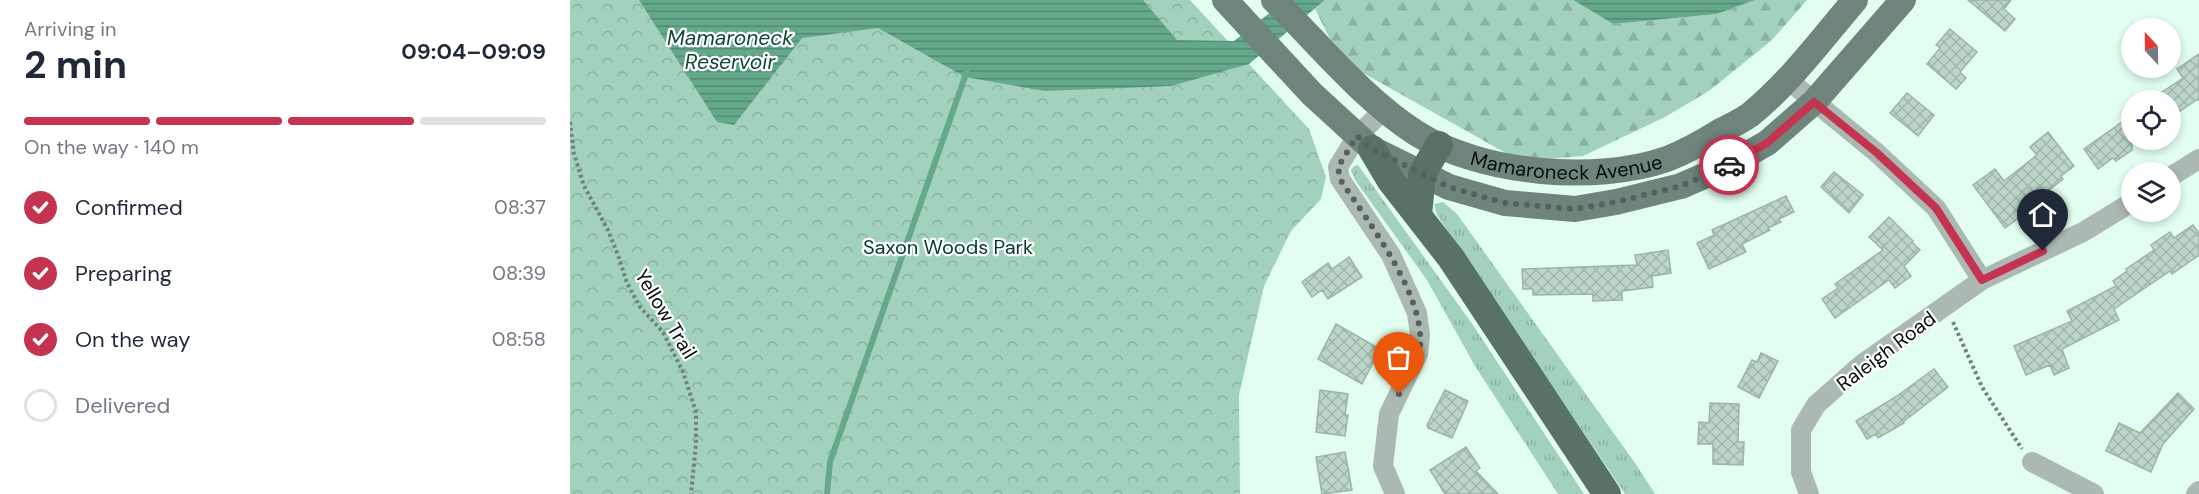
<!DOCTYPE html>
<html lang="en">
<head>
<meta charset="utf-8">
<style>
	body { margin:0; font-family:"DM Sans",sans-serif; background:#f2f2f3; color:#1f2937; height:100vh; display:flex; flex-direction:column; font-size:22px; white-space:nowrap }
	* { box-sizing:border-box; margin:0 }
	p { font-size:20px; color:#747a83 }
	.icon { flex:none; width:33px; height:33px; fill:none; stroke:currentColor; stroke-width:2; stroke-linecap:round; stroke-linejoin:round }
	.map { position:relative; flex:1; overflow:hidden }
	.side { display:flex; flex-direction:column; background:#fff; width:570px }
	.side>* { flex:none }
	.needle { width:39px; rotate:338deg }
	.fabs { position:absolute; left:1551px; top:18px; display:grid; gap:12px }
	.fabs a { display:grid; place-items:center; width:60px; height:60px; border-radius:50%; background:#fff; box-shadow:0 3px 9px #0003; font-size:30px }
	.pin { position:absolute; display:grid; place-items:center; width:51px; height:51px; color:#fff; margin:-62px -26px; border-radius:50% 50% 50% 0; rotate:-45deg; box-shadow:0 0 6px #0007 }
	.pin .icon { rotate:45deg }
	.courier { position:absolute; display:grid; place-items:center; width:60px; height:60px; margin:-30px; border:4px solid #c43451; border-radius:50%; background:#fff; color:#222; box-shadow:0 2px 8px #0007 }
	.overview em { font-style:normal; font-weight:700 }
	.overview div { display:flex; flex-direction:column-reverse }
	.overview { display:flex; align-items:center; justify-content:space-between; height:102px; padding:0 24px }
	h1 { font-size:39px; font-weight:700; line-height:45px }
	.bar { display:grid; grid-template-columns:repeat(4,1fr); gap:9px 6px; align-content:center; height:72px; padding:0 24px }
	.bar i { height:8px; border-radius:4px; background:#e0e1e3 }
	.bar .on { background:#c43451 }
	.bar p { grid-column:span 4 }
	ol { padding:0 24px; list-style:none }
	li { display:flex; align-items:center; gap:18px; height:66px }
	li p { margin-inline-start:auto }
	li .icon { padding:6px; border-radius:50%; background:#c43451; color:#fff; stroke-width:4 }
	li:last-child { color:#747a83 }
	li i { width:33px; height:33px; border:3px solid #e0e1e3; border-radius:50% }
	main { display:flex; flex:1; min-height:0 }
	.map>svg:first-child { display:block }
	.grass { fill:url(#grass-tufts) }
	.forest { fill:url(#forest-firs) }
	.park { fill:url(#park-crowns) }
	.water { fill:url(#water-rules) }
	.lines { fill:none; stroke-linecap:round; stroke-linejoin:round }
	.stream { stroke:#65a98b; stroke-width:6 }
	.building { fill:url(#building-cross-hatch); stroke:#9bb5a8; stroke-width:1.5 }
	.path { stroke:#708279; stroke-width:4; stroke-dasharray:3 3; stroke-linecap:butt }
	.minor { stroke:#acb8b2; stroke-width:20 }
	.major { stroke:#6f847a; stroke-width:26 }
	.highway { stroke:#597266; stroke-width:28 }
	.done { stroke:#53635b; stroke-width:6; stroke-dasharray:0 10.8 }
	.route { stroke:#c43451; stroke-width:8 }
	.labels { text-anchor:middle; stroke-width:4.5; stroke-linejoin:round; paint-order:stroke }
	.street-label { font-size:20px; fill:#060f0b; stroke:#fff }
	.park-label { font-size:20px; fill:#003c29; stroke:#fff }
	.water-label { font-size:21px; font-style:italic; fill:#104833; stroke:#fff }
</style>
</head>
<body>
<main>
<section class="side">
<div class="overview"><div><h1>2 min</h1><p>Arriving in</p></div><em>09:04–09:09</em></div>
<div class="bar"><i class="on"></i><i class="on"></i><i class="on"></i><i></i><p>On the way · 140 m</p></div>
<ol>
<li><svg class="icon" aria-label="check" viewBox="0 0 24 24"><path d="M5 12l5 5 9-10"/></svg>Confirmed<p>08:37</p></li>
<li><svg class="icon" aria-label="check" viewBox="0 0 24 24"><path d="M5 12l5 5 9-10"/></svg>Preparing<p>08:39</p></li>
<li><svg class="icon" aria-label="check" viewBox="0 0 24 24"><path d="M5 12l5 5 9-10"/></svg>On the way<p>08:58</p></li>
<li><i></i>Delivered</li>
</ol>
</section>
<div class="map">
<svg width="1629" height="494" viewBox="0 0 1629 494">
	<defs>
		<pattern id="grass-tufts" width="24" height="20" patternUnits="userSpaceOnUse" patternTransform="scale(1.5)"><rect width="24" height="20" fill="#a2d2bb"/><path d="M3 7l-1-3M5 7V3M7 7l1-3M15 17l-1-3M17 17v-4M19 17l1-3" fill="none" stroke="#8ab39f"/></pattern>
		<pattern id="forest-firs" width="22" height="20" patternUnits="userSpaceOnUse" patternTransform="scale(1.5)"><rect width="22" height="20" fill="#a2d2bb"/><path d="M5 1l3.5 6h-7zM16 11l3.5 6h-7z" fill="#8ab39f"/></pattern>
		<pattern id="park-crowns" width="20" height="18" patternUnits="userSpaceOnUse" patternTransform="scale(1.5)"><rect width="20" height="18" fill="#a2d2bb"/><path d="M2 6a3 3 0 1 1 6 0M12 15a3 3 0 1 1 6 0" fill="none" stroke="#8ab39f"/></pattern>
		<pattern id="water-rules" width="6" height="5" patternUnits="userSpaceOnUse" patternTransform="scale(1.5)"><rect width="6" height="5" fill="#65a98b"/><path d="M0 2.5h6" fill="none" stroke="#518870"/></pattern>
		<pattern id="building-cross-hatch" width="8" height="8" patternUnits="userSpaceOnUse" patternTransform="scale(1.5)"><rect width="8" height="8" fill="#bbd6c9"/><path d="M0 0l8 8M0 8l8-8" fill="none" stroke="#9fb6ab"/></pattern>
	</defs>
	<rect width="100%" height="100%" fill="#e2fef0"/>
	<path class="grass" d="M788,165L903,325L1014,494H988L905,366L857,280L785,180L781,170L784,166Z
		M873,202L887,214L1065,463L1085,494H1055L867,215L864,204Z"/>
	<path class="forest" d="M755,0H1003L1043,24L1147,14L1185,0H1237L1202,40L1139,91L1095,117L1013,156L950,161L793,73L760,39L745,9Z"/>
	<path class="park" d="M0,0H620L739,129L756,177L751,199L721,231L694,286L669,395L670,494H0Z"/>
	<path class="water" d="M69,0H573L607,40L664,41L716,0H755L679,64L601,86L475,91L395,77L308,28L232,38L164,125L147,122Z
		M1003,0H1185L1147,14L1043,24Z"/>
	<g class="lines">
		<path class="stream" d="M257,494L260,462L397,71"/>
	</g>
	<path class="building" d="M1398,0H1441L1434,9L1445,19L1435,31Z
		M1380,29L1407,52L1390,72L1396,78L1386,89L1357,64L1370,48L1366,45Z
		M1629,54V101L1628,99L1600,118V100H1580L1613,78L1607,69Z
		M1337,93L1364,115L1348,136L1320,113Z
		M1562,115V150L1546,161L1543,158L1528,169L1514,149Z
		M1478,132L1504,166L1491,176L1493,179L1455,209L1457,212L1435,228L1403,185L1425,169L1434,181L1467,155L1460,147Z
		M1264,172L1293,195L1279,213L1251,187Z
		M1216,196L1224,212L1209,219L1211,222L1198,228L1200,230L1172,244L1176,252L1139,269L1127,243L1144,235L1142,230Z
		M1319,217L1343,241L1342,242L1350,250L1334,266L1341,276L1325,288L1319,280L1265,318L1252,299L1268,288L1265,284L1313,250L1299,237Z
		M1623,225L1629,233V255L1602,274L1600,271L1544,309L1549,320L1492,349L1499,368L1484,375L1480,365L1456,375L1444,346L1502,321L1497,311L1546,286L1543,281L1557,271L1556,269L1584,250L1581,245L1600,232L1604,238Z
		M1098,250L1101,273L1082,276L1083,287L1052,291V300L1023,301V294L963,295V289H953L952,269L1067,265L1065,255Z
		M779,257L792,277L758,299L752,290L742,297L732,282L758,263L762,269Z
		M766,324L810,349L792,384L748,359Z
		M1191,353L1208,361L1189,398L1168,387L1182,360L1187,362Z
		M1364,369L1378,387L1333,422L1334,423L1308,438L1306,434L1297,439L1286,421L1327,396Z
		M750,390L778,394L775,415H778L775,436L746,432Z
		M875,390L898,401L882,438L858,428L857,425Z
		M1608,393L1624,409L1593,444L1581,472L1536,451L1549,423L1570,433Z
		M1140,403L1169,404L1168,442H1174L1173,465L1143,464V444H1128L1129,422L1139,423Z
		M896,447L910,468L906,471L928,494H875L860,470Z
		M775,452L782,490L752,494L746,457Z"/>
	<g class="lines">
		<path class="path" d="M0,122L4,154L14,186L38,230L49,258L57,283L70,307L93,332L113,372L126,412V444L121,494
			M1383,322L1412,387L1452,449"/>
		<path class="minor" d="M1217,79L1307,153L1366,208L1412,280
			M815,109L787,136L768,167L770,179L821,255L847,313L850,335L848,354L819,414L813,466L825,494
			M1600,177L1629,159
			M1462,462L1524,494
			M1239,494L1231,472V430L1246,405L1291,365L1412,280L1513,232L1562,202
			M1626,494L1629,491"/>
		<g class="major">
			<path d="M655,0L742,94L802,149L879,187L935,203L1005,209L1046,202L1111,186L1157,166L1197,143L1244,102L1333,0"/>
			<path id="s1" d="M704,0C750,45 792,98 846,133C911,174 1025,184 1097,159C1115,152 1133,142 1149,132C1160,126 1172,121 1181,114C1220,82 1252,39 1285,0"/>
		</g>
		<path class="highway" d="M802,149L821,181L881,258L1037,494
			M848,215L852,174L869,145"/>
	</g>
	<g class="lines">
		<path class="done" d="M829,394C835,381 846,366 849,352C860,300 797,221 770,179L768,167L787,136L802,149L879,187L935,203L1005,209L1046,202L1111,186L1159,165"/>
		<path class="route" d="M1159,165L1197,143L1244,102L1307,153L1366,208L1412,280L1473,251"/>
	</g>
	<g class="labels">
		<g class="street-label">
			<text dy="7" stroke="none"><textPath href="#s1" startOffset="352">Mamaroneck Avenue</textPath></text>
			<text transform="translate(96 314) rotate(59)" y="7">Yellow Trail</text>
			<text transform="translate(1316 351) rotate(-37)" y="7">Raleigh Road</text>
		</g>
		<g class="park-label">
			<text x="378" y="254">Saxon Woods Park</text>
		</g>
		<g class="water-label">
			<text x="160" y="45">Mamaroneck<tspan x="160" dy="24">Reservoir</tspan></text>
		</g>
	</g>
</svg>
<div class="fabs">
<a><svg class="needle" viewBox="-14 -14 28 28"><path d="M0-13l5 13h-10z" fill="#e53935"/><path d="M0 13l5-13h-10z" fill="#747a83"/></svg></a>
<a><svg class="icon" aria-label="locate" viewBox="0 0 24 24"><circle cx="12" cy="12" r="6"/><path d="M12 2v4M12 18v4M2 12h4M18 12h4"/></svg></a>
<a><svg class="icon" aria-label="layers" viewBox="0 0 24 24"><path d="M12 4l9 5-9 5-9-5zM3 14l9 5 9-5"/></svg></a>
</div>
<div class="pin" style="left:829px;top:394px;background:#ea580c"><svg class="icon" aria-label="bag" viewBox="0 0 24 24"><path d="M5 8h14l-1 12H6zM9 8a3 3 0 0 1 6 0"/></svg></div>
<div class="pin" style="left:1473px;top:251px;background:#1f2937"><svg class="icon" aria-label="home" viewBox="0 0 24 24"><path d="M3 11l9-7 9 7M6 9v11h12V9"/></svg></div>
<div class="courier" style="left:1159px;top:165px"><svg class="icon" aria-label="car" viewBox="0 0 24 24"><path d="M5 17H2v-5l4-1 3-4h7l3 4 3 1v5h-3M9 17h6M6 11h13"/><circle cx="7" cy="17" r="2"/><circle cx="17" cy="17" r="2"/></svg></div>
</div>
</main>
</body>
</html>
